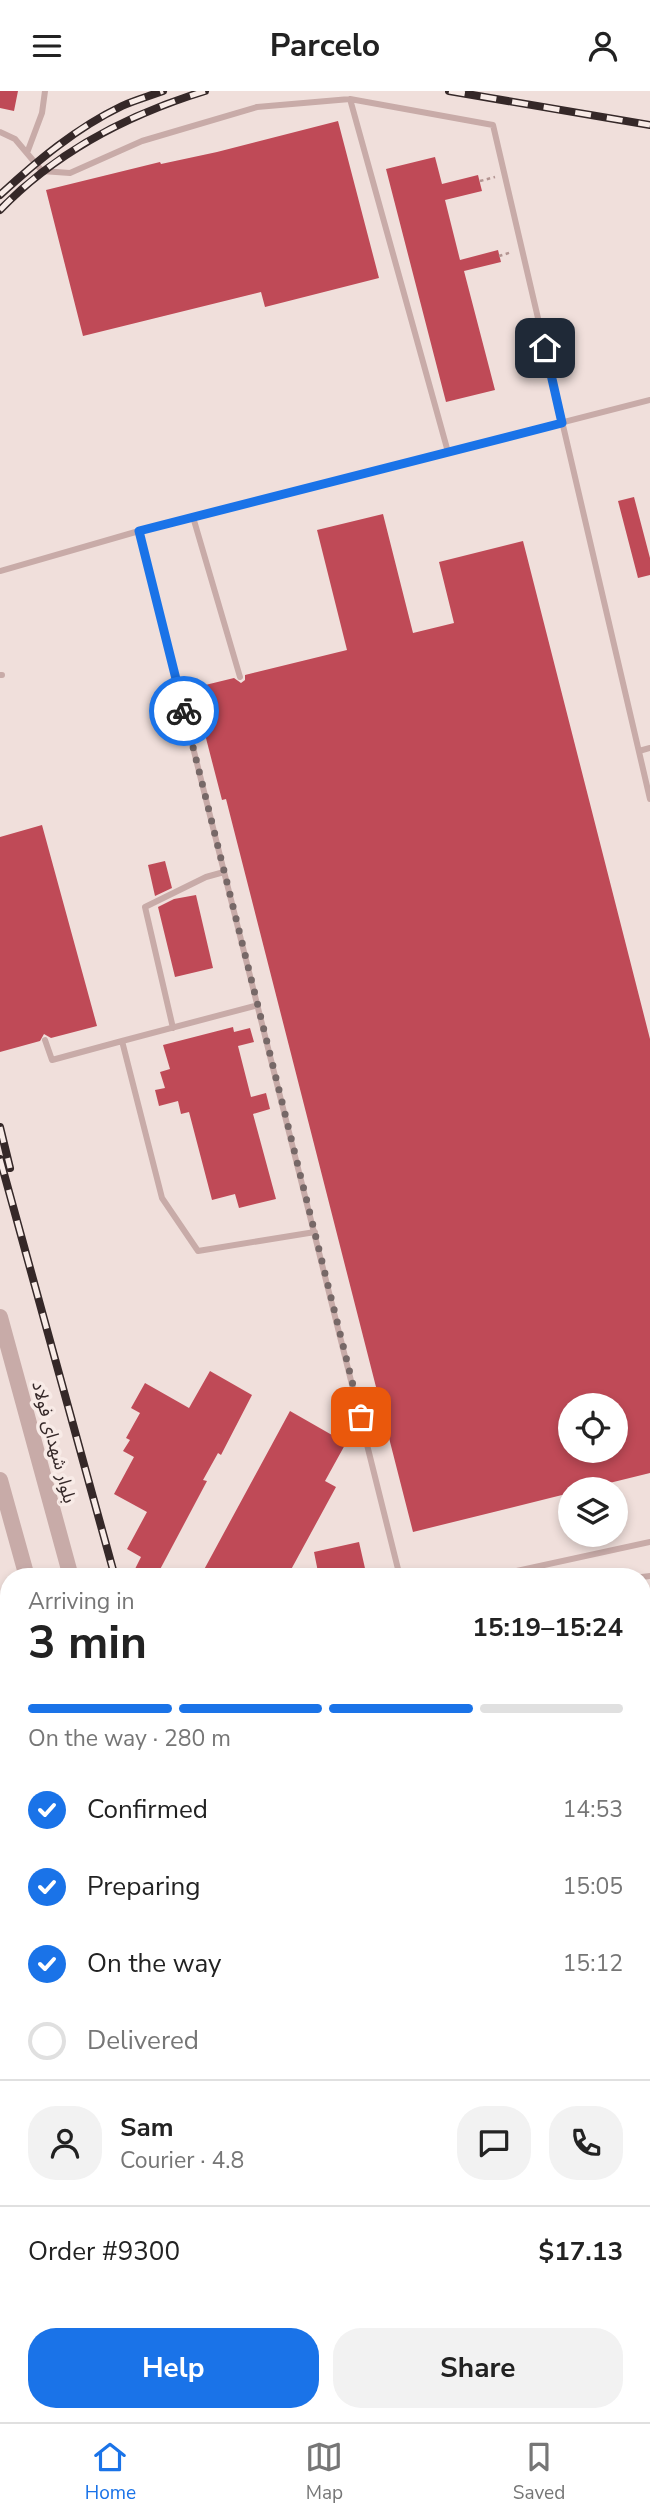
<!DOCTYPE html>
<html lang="en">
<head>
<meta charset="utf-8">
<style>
	body { margin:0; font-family:"Nunito Sans","Noto Sans Arabic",sans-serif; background:#f2f2f2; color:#222; height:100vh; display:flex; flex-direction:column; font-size:26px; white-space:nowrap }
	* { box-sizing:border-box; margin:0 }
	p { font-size:23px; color:#767676 }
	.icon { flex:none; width:38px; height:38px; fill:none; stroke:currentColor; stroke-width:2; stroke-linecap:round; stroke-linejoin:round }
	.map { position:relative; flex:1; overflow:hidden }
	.side { position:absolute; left:0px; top:1477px; width:651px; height:854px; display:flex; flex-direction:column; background:#fff; border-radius:28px 28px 0 0; box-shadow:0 4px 10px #0003 }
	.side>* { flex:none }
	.fabs { position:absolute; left:558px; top:1302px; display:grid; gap:14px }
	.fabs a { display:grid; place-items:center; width:70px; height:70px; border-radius:50%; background:#fff; box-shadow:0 4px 10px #0003; font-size:35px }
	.pin { position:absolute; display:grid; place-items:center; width:60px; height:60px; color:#fff; margin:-30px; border-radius:14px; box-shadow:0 4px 10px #0006 }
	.courier { position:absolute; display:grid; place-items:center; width:70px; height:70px; margin:-35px; border:5px solid #1a73e8; border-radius:50%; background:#fff; color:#222; box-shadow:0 2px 9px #0007 }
	.head em { font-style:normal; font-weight:700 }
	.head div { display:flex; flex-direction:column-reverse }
	.head { display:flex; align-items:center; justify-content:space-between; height:119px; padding:0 28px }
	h1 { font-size:46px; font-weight:700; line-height:52px }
	.bar { display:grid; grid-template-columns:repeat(4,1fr); gap:10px 7px; align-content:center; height:84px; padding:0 28px }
	.bar i { height:9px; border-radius:5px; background:#e0e0e0 }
	.bar .active { background:#1a73e8 }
	.bar p { grid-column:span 4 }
	.line { display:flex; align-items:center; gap:18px; padding:0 28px; border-top:2px solid #e0e0e0 }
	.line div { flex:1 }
	.round { display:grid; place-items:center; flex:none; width:74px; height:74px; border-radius:28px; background:#f2f2f2 }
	ol { padding:0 28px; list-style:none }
	li { display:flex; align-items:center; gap:21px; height:77px }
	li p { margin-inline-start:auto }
	li .icon { padding:7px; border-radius:50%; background:#1a73e8; color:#fff; stroke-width:4 }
	li:last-child { color:#767676 }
	li i { width:38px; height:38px; border:4px solid #e0e0e0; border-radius:50% }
	.cta { display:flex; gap:14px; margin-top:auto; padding:14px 28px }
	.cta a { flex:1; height:80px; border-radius:28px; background:#1a73e8; color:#fff; font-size:28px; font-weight:700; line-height:80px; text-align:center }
	.cta a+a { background:#f2f2f2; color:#222 }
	header { display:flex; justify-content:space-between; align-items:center; height:91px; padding:0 28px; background:#fff; font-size:32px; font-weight:700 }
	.dock { display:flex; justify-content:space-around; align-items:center; height:98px; border-top:2px solid #e0e0e0; background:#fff; font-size:19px; color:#767676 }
	.dock a { display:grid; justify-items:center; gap:4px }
	.dock .active { color:#1a73e8 }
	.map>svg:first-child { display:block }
	.building { fill:#bf4a57; fill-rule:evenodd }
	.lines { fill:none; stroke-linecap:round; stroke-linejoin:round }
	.path { stroke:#b39592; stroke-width:2.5; stroke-dasharray:3.5 3.5; stroke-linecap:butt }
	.service { stroke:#c8aba8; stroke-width:6 }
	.tertiary { stroke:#c8aba8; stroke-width:16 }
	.rail-casing { stroke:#352828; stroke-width:8 }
	.rail { stroke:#f8ebe7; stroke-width:5; stroke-dasharray:16; stroke-linecap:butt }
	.done { stroke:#766867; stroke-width:7; stroke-dasharray:0 12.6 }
	.route { stroke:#1a73e8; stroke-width:9 }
	.labels { text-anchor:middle; stroke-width:7; stroke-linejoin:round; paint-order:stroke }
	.street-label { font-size:18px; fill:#352828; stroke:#f8ebe7 }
</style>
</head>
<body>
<header><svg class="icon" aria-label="menu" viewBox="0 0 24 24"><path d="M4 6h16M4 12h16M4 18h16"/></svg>Parcelo<svg class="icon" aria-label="person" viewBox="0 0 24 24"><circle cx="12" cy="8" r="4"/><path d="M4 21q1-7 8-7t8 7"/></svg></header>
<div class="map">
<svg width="650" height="2331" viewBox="0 0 650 2331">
	<rect width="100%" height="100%" fill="#f0dfdb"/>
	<path class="building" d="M0,0H18L14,20L0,17Z
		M338,30L379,187L265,216L261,201L83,245L46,99L160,71L161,73L217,61Z
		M435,66L442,93L478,84L482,100L445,109L460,169L498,159L501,171L464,180L495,299L446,311L386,78Z
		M634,406L650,467V484L638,487L618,410Z
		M383,423L413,542L454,532L439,471L523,450L650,948V1382L585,1398H570V1402L413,1441L226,708L222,709L193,597L234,587L241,592L245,589V584L347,559L317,439ZM570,1314H616V1360H570Z
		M42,734L97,935L51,947L44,943L40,950L0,961V746Z
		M165,770L172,797L155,805L148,774Z
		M196,804L213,877L175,886L158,816L174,808Z
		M233,936L234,941L250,937L254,951L238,955L251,1006L266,1002L270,1018L253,1023L276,1108L239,1117L235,1103L212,1109L189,1021L181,1023L178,1010L159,1015L155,999L165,997L160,981L170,978L163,954Z
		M210,1280L252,1304L221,1364L218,1362L203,1389L207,1390L156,1486H131L141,1466L127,1458L147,1421L114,1403L134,1366L123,1360L130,1349L126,1347L140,1322L131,1317L145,1292L189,1317Z
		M290,1320L346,1352L325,1390L336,1396L287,1486H200Z
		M359,1451L367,1486H319L314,1461Z"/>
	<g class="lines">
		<path class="path" d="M480,90L495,86
			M499,165L512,161
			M0,2083H9"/>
		<path class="service" d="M350,8L448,361
			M0,41L15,48L42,80L70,82L142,50L257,16L350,8L493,34L650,708
			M27,62L42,22L45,0
			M193,426L240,586
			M0,480L139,440
			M0,584H2
			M639,660L650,657
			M258,914L122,950L162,1107L198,1160L315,1141
			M173,937L145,816L206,786L224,781
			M45,949L52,969L122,950
			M400,1486L139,440L650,309
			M489,1486L650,1451
			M642,1486L650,1485
			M0,1700H9
			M0,1766L9,1764
			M642,1777L650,1775
			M0,1916L7,1940L9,1987
			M642,2038L650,2036
			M642,2105L650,2134
			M0,2166H9
			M0,2278L9,2277
			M20,2322V2331
			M519,2322L521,2331"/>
		<path class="tertiary" d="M0,1226L71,1486
			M0,1389L27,1486
			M256,2322L259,2331
			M301,2322L304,2331"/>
		<defs>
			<path id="rail" d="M449,0L650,34
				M0,104C37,70 76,37 122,15C135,9 150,5 163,0
				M0,119C57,60 127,24 205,0
				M0,1036L10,1077
				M0,1068L115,1486
				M232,2322L233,2331
				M553,2322L556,2331"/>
		</defs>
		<use href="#rail" class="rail-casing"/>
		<use href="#rail" class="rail"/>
	</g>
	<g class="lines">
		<path class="done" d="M184,620L361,1326"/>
		<path class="route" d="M184,620L139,440L562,332L545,257"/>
	</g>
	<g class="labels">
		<g class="street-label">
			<text transform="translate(54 1351) rotate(75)" y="6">بلوار شهدای فولاد</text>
		</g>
	</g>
</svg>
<div class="fabs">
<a><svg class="icon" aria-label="locate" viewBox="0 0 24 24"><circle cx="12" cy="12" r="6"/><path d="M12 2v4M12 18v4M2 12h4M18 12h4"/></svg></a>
<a><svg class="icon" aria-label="layers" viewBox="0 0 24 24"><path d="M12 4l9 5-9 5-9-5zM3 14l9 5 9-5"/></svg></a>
</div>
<div class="pin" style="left:361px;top:1326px;background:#ea580c"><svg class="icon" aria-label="bag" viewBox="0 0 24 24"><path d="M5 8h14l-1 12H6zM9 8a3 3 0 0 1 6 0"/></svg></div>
<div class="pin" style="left:545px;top:257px;background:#1f2937"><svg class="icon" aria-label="home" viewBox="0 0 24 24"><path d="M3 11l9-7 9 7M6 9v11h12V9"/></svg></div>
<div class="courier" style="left:184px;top:620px"><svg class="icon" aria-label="bike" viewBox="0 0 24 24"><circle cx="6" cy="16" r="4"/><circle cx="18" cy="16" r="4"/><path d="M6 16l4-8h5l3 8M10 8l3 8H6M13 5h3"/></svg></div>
<section class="side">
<div class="head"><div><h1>3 min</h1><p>Arriving in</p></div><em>15:19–15:24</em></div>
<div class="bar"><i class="active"></i><i class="active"></i><i class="active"></i><i></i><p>On the way · 280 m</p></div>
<ol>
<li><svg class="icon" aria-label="check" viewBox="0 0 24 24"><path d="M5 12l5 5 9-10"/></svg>Confirmed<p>14:53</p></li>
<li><svg class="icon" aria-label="check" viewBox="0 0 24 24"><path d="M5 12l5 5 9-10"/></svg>Preparing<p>15:05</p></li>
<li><svg class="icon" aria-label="check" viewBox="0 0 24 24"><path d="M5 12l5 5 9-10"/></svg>On the way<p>15:12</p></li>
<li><i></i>Delivered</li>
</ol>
<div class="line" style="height:126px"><a class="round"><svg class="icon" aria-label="person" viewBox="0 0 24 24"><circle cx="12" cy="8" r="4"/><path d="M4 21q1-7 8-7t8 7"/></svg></a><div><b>Sam</b><p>Courier · 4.8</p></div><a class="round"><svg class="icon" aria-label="chat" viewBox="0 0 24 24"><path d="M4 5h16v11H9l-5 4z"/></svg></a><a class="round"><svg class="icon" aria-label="phone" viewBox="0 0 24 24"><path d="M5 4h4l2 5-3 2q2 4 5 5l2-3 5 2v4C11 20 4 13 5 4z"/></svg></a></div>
<div class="line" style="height:91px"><div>Order #9300</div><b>$17.13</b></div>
<div class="cta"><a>Help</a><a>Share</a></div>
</section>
</div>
<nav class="dock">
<a class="active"><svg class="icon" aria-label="home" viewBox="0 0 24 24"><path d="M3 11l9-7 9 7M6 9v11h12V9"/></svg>Home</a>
<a><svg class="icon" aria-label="map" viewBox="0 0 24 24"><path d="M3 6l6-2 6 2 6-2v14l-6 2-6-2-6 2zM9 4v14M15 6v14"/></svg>Map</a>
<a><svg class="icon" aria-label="saved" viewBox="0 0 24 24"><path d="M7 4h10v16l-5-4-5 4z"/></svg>Saved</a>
</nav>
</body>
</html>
